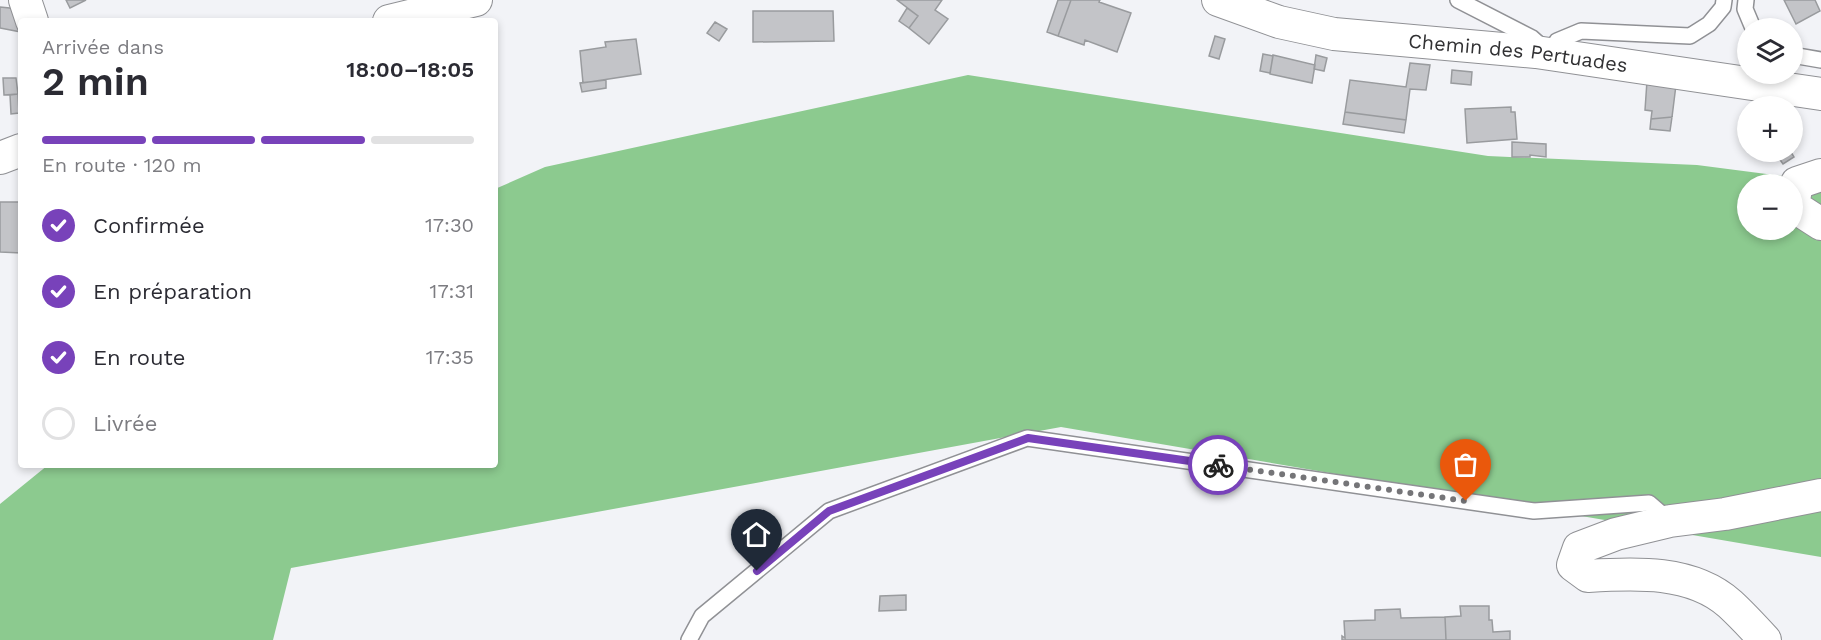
<!DOCTYPE html>
<html lang="fr">
<head>
<meta charset="utf-8">
<style>
	body { margin:0; font-family:"Work Sans",sans-serif; background:#f7f7f7; color:#2b2b33; height:100vh; display:flex; flex-direction:column; font-size:22px; white-space:nowrap }
	* { box-sizing:border-box; margin:0 }
	p { font-size:20px; color:#7c7c81 }
	.icon { flex:none; width:33px; height:33px; fill:none; stroke:currentColor; stroke-width:2; stroke-linecap:round; stroke-linejoin:round }
	.map { position:relative; flex:1; overflow:hidden }
	.panel { position:absolute; left:18px; top:18px; width:480px; height:450px; display:flex; flex-direction:column; background:#fff; border-radius:6px; box-shadow:0 3px 9px #0003 }
	.panel>* { flex:none }
	.buttons { position:absolute; left:1737px; top:18px; display:grid; gap:12px }
	.buttons a { display:grid; place-items:center; width:66px; height:66px; border-radius:50%; background:#fff; box-shadow:0 3px 9px #0003; font-size:30px }
	.pin { position:absolute; display:grid; place-items:center; width:51px; height:51px; color:#fff; margin:-62px -26px; border-radius:50% 50% 50% 0; rotate:-45deg; box-shadow:0 0 6px #0007 }
	.pin .icon { rotate:45deg }
	.courier { position:absolute; display:grid; place-items:center; width:60px; height:60px; margin:-30px; border:4px solid #7842ba; border-radius:50%; background:#fff; color:#222; box-shadow:0 2px 8px #0007 }
	.headline em { font-style:normal; font-weight:600 }
	.headline div { display:flex; flex-direction:column-reverse }
	.headline { display:flex; align-items:center; justify-content:space-between; height:102px; padding:0 24px }
	h1 { font-size:39px; font-weight:600; line-height:45px }
	.bar { display:grid; grid-template-columns:repeat(4,1fr); gap:9px 6px; align-content:center; height:72px; padding:0 24px }
	.bar i { height:8px; border-radius:4px; background:#e1e1e2 }
	.bar .on { background:#7842ba }
	.bar p { grid-column:span 4 }
	ol { padding:0 24px; list-style:none }
	li { display:flex; align-items:center; gap:18px; height:66px }
	li p { margin-inline-start:auto }
	li .icon { padding:6px; border-radius:50%; background:#7842ba; color:#fff; stroke-width:4 }
	li:last-child { color:#7c7c81 }
	li i { width:33px; height:33px; border:3px solid #e1e1e2; border-radius:50% }
	.map>svg:first-child { display:block }
	.forest { fill:#8cca8f; fill-rule:evenodd }
	.building { fill:#c3c4c8; stroke:#999b9e; stroke-width:1.5 }
	.lines { fill:none; stroke-linecap:round; stroke-linejoin:round }
	.lane-casing { stroke:#909195; stroke-width:18 }
	.street-casing { stroke:#909195; stroke-width:34 }
	.lane { stroke:#fff; stroke-width:15 }
	.street { stroke:#fff; stroke-width:32 }
	.done { stroke:#757578; stroke-width:6; stroke-dasharray:0 10.8 }
	.route { stroke:#7842ba; stroke-width:8 }
	.labels { text-anchor:middle; stroke-width:6; stroke-linejoin:round; paint-order:stroke }
	.street-label { font-size:20px; fill:#313133; stroke:#f2f3f7 }
</style>
</head>
<body>
<div class="map">
<svg width="1821" height="640" viewBox="0 0 1821 640">
	<rect width="100%" height="100%" fill="#f2f3f7"/>
	<path class="forest" d="M968,75L1488,156L1697,165L1821,181V557L1061,427L291,568L273,640H0V504L48,465H495V189L545,167ZM1748,184H1792V230H1748Z"/>
	<path class="building" d="M66,0H86L70,8Z
		M897,0H942L935,10L948,19L929,44L909,28L918,16Z
		M1058,0H1071L1058,36L1047,32Z
		M1071,0H1100L1099,2L1131,13L1117,52L1085,40L1084,45L1058,36Z
		M1784,0H1815L1820,11L1796,24Z
		M0,7L19,9L21,32L0,28Z
		M907,8L918,16L909,28L899,21Z
		M753,11H833L834,41L753,42Z
		M715,22L727,29L719,41L707,33Z
		M1215,36L1225,39L1219,59L1209,56Z
		M636,39L641,74L583,83L580,51L606,47L605,42Z
		M1263,54L1273,56L1270,73L1260,71Z
		M1273,55L1315,65L1312,83L1270,74Z
		M1316,55L1327,58L1324,71L1314,69Z
		M1410,63L1430,65L1426,90L1410,89L1406,120L1345,112L1350,80L1406,87Z
		M1452,70L1472,72L1471,85L1451,83Z
		M3,78H16L18,94L4,95Z
		M606,80V88L582,92L580,83Z
		M1647,81L1676,85L1672,117L1651,119L1652,111L1645,110Z
		M18,94L19,113L11,114L10,95Z
		M1511,107V112H1515L1517,139L1467,143L1465,109Z
		M1345,112L1406,120L1404,133L1343,124Z
		M1672,117L1670,131L1650,129L1651,119Z
		M1512,142L1546,144V157L1530,155V157H1512Z
		M1780,152H1791L1794,157L1783,164L1776,154Z
		M0,202H21V253L0,252Z
		M906,595V610L879,611L880,596Z
		M1460,606H1489V620H1492L1493,632L1510,631V640H1446L1445,617L1461,616Z
		M1400,609L1401,618L1445,617L1446,640H1342V636L1345,638L1344,621L1375,620V610Z"/>
	<g class="lines">
		<defs>
			<path id="lane" d="M1458,0L1532,38L1550,54L1557,41L1581,31L1690,36L1709,24L1723,7L1724,0
				M1746,0L1745,9L1753,28
				M1792,55L1821,60
				M689,640L702,616L829,511L1027,438L1534,511L1649,503L1670,521"/>
			<g id="street">
				<path d="M25,0L32,21"/>
				<path id="s1" d="M1218,0L1279,22L1334,34L1536,52L1821,94"/>
				<path d="M389,21L476,0"/>
				<path d="M0,158L21,150"/>
				<path d="M1821,175L1797,183L1793,206L1821,224"/>
				<path d="M1765,640C1754,628 1742,615 1730,604C1692,570 1635,573 1588,576L1573,565L1579,548L1616,534L1670,521L1725,514L1821,495"/>
			</g>
		</defs>
		<use href="#lane" class="lane-casing"/>
		<use href="#street" class="street-casing"/>
		<use href="#lane" class="lane"/>
		<use href="#street" class="street"/>
	</g>
	<g class="lines">
		<path class="done" d="M1218,465L1466,501"/>
		<path class="route" d="M757,571L829,511L1028,438L1218,465"/>
	</g>
	<g class="labels">
		<g class="street-label">
			<text dy="7" stroke="none"><textPath href="#s1" startOffset="306">Chemin des Pertuades</textPath></text>
		</g>
	</g>
</svg>
<div class="buttons">
<a><svg class="icon" aria-label="layers" viewBox="0 0 24 24"><path d="M12 4l9 5-9 5-9-5zM3 14l9 5 9-5"/></svg></a>
<a>+</a>
<a>−</a>
</div>
<div class="pin" style="left:1466px;top:501px;background:#ea580c"><svg class="icon" aria-label="bag" viewBox="0 0 24 24"><path d="M5 8h14l-1 12H6zM9 8a3 3 0 0 1 6 0"/></svg></div>
<div class="pin" style="left:757px;top:571px;background:#1f2937"><svg class="icon" aria-label="home" viewBox="0 0 24 24"><path d="M3 11l9-7 9 7M6 9v11h12V9"/></svg></div>
<div class="courier" style="left:1218px;top:465px"><svg class="icon" aria-label="bike" viewBox="0 0 24 24"><circle cx="6" cy="16" r="4"/><circle cx="18" cy="16" r="4"/><path d="M6 16l4-8h5l3 8M10 8l3 8H6M13 5h3"/></svg></div>
<section class="panel">
<div class="headline"><div><h1>2 min</h1><p>Arrivée dans</p></div><em>18:00–18:05</em></div>
<div class="bar"><i class="on"></i><i class="on"></i><i class="on"></i><i></i><p>En route · 120 m</p></div>
<ol>
<li><svg class="icon" aria-label="check" viewBox="0 0 24 24"><path d="M5 12l5 5 9-10"/></svg>Confirmée<p>17:30</p></li>
<li><svg class="icon" aria-label="check" viewBox="0 0 24 24"><path d="M5 12l5 5 9-10"/></svg>En préparation<p>17:31</p></li>
<li><svg class="icon" aria-label="check" viewBox="0 0 24 24"><path d="M5 12l5 5 9-10"/></svg>En route<p>17:35</p></li>
<li><i></i>Livrée</li>
</ol>
</section>
</div>
</body>
</html>
